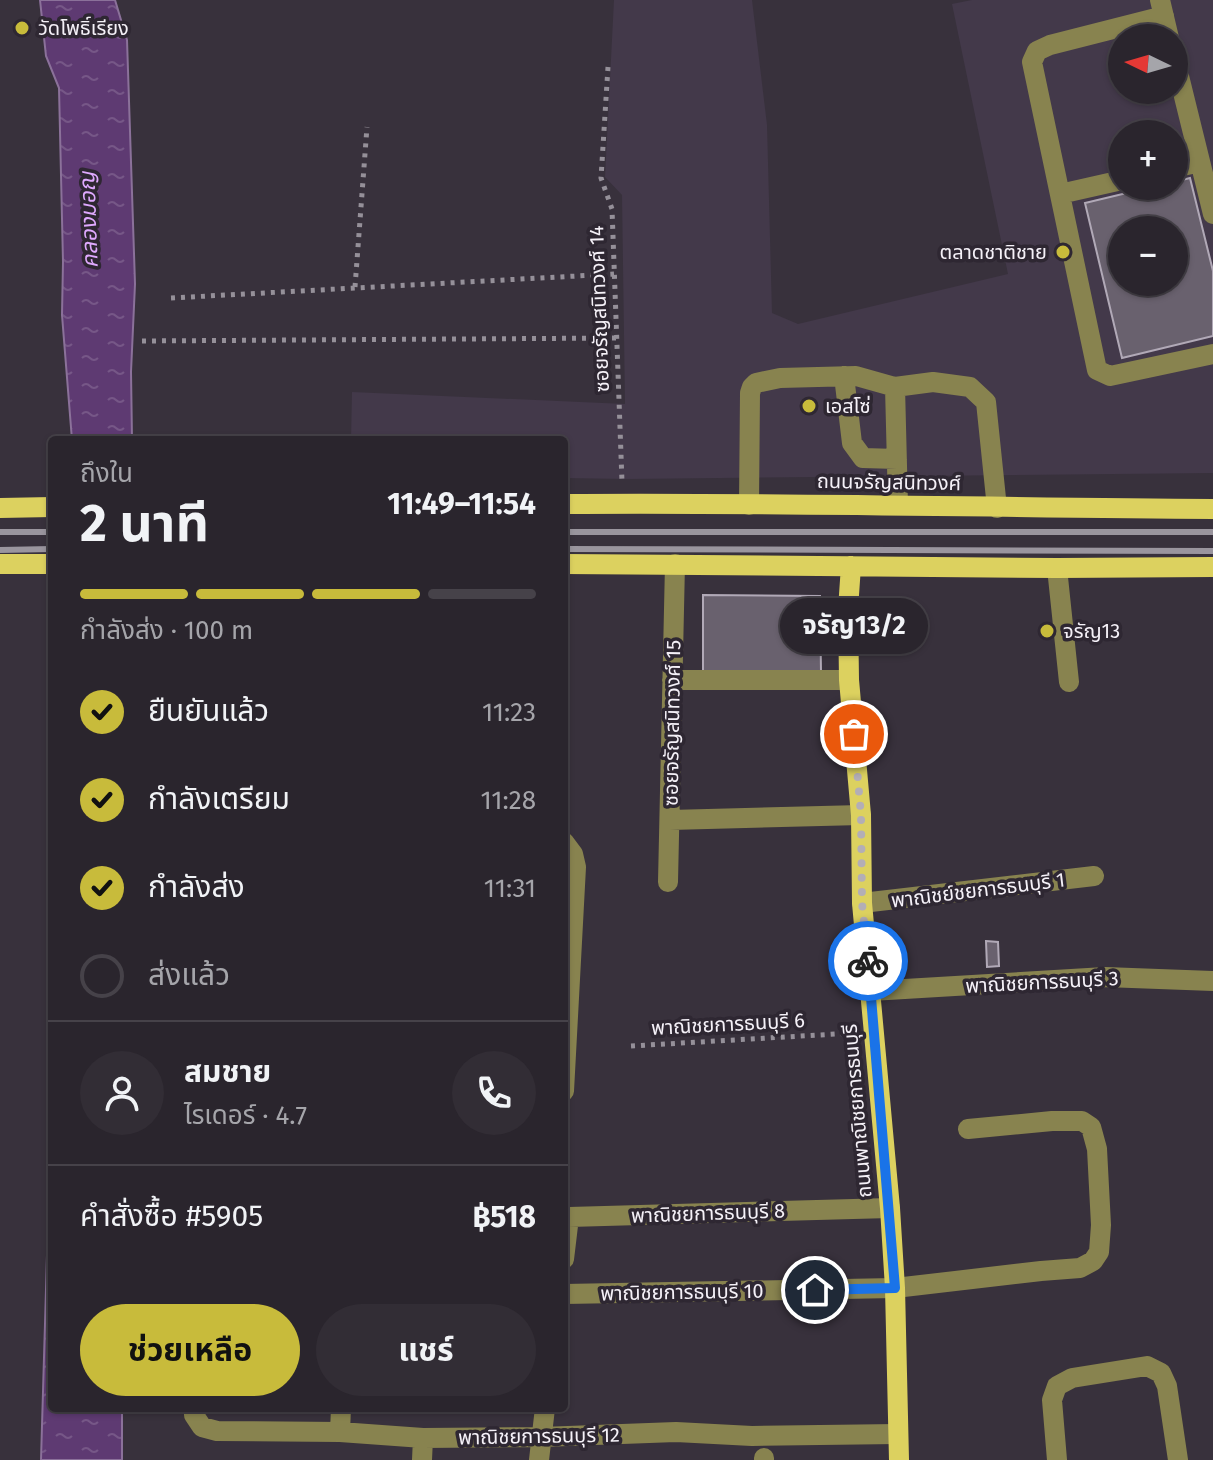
<!DOCTYPE html>
<html lang="th">
<head>
<meta charset="utf-8">
<style>
	body { margin:0; font-family:"Fira Sans","Noto Sans Thai",sans-serif; background:#322d35; color:#f1f3f6; height:100vh; display:flex; flex-direction:column; font-size:30px; white-space:nowrap }
	* { box-sizing:border-box; margin:0 }
	p { font-size:26px; color:#a5a5aa }
	.icon { flex:none; width:44px; height:44px; fill:none; stroke:currentColor; stroke-width:2; stroke-linecap:round; stroke-linejoin:round }
	.map { position:relative; flex:1; overflow:hidden }
	.side { position:absolute; left:48px; top:436px; width:520px; height:976px; display:flex; flex-direction:column; background:#2a252d; border-radius:8px; box-shadow:0 2px 6px #0004,0 0 0 2px #464249 }
	.side>* { flex:none }
	.needle { width:52px; rotate:275deg }
	.buttons { position:absolute; left:1108px; top:24px; display:grid; gap:16px }
	.buttons a { display:grid; place-items:center; width:80px; height:80px; border-radius:50%; background:#2a252d; box-shadow:0 2px 6px #0004,0 0 0 2px #464249; font-size:40px }
	.pin { position:absolute; display:grid; place-items:center; width:68px; height:68px; color:#fff; margin:-34px; border:4px solid #fff; border-radius:50%; box-shadow:0 2px 8px #0007 }
	.courier { position:absolute; display:grid; place-items:center; width:80px; height:80px; margin:-40px; border:6px solid #1a73e8; border-radius:50%; background:#fff; color:#222; box-shadow:0 2px 10px #0007 }
	.bubble { position:absolute; height:56px; border-radius:28px; background:#2a252d; box-shadow:0 2px 6px #0004,0 0 0 2px #464249; font-size:26px; font-weight:700; line-height:56px; text-align:center }
	.summary em { font-style:normal; font-weight:700 }
	.summary div { display:flex; flex-direction:column-reverse }
	.summary { display:flex; align-items:center; justify-content:space-between; height:136px; padding:0 32px }
	h1 { font-size:52px; font-weight:700; line-height:60px }
	.bar { display:grid; grid-template-columns:repeat(4,1fr); gap:12px 8px; align-content:center; height:96px; padding:0 32px }
	.bar i { height:10px; border-radius:6px; background:#464249 }
	.bar .active { background:#c8bb3b }
	.bar p { grid-column:span 4 }
	.line { display:flex; align-items:center; gap:20px; padding:0 32px; border-top:2px solid #464249 }
	.line div { flex:1 }
	.round { display:grid; place-items:center; flex:none; width:84px; height:84px; border-radius:42px; background:#322d35 }
	ol { padding:0 32px; list-style:none }
	li { display:flex; align-items:center; gap:24px; height:88px }
	li p { margin-inline-start:auto }
	li .icon { padding:8px; border-radius:50%; background:#c8bb3b; color:#111; stroke-width:4 }
	li:last-child { color:#a5a5aa }
	li i { width:44px; height:44px; border:4px solid #464249; border-radius:50% }
	.action { display:flex; gap:16px; margin-top:auto; padding:16px 32px }
	.action a { flex:1; height:92px; border-radius:48px; background:#c8bb3b; color:#111; font-size:32px; font-weight:700; line-height:92px; text-align:center }
	.action a+a { background:#322d35; color:#f1f3f6 }
	.map>svg:first-child { display:block }
	.built { fill:#43394a; fill-rule:evenodd }
	.water { fill:url(#water-ripples); stroke:#8b719a; stroke-width:2 }
	.building { fill:#69616e; stroke:#b1a9b7; stroke-width:2; fill-rule:evenodd }
	.lines { fill:none; stroke-linecap:round; stroke-linejoin:round }
	.path { stroke:#959099; stroke-width:5; stroke-dasharray:4 6; stroke-linecap:butt }
	.minor { stroke:#88834f; stroke-width:20 }
	.major { stroke:#dcd15f; stroke-width:20 }
	.rail { stroke:#9a959e; stroke-width:6 }
	.done { stroke:#b3aeb6; stroke-width:8; stroke-dasharray:0 14.4 }
	.route { stroke:#1a73e8; stroke-width:10 }
	.poi-dot { fill:#c8bb3b; stroke:#2e2732; stroke-width:3 }
	.labels { text-anchor:middle; stroke-width:7; stroke-linejoin:round; paint-order:stroke }
	.poi-label { font-size:20px; fill:#f5f1f8; stroke:#2e2732; text-anchor:start }
	.street-label { font-size:20px; fill:#f5f1f8; stroke:#2e2732 }
	.water-label { font-size:22px; font-style:italic; fill:#dfa9fe; stroke:#2e2732 }
</style>
</head>
<body>
<div class="map">
<svg width="1213" height="1460" viewBox="0 0 1213 1460">
	<defs>
		<pattern id="water-ripples" width="26" height="14" patternUnits="userSpaceOnUse" patternTransform="scale(2)"><rect width="26" height="14" fill="#5e3a72"/><path d="M2 4q2-2 4 0t4 0M15 11q2-2 4 0t4 0" fill="none" stroke="#765787"/></pattern>
	</defs>
	<rect width="100%" height="100%" fill="#38313c"/>
	<path class="built" d="M614,0H752L767,125L772,313L798,324L1008,274L952,4L972,0H1213V473L627,479L564,478V440H351L352,392L625,404L622,195L605,177ZM1122,38H1174V90H1122ZM1122,134H1174V186H1122ZM1122,230H1174V282H1122Z"/>
	<path class="water" d="M40,0H115L127,40L135,284L131,372L132,440H72L62,315L63,262L59,88L46,56Z
		M52,1085V1408H122V1460H41Z"/>
	<path class="building" d="M1190,178L1213,271V336L1122,358L1085,203L1156,186H1174V182ZM1122,230H1174V282H1122Z
		M703,595L820,596L821,673L703,674Z
		M986,941L998,942L999,966L987,967Z"/>
	<g class="lines">
		<path class="path" d="M608,67L601,178L612,209L622,482
			M355,287L367,127
			M171,298L614,274
			M142,341L616,338
			M631,1046L853,1033"/>
		<path class="minor" d="M1160,0L1169,38
			M1164,16L1050,45L1037,51L1032,62L1097,370L1110,376L1213,354
			M1174,56L1213,214
			M1174,168L1200,162
			M1060,194L1122,180
			M844,376L852,443L863,458L897,459
			M895,387L898,505
			M749,505L750,393L752,387L756,383L780,378L856,376L895,387L933,382L970,387L986,402L997,508
			M1057,568L1069,682
			M672,680H849
			M670,820L861,815
			M564,842L573,854L576,867L564,1091
			M668,882L675,564
			M862,903L1094,876
			M871,991L1105,977L1213,981
			M564,1259L569,1217L890,1208
			M564,1294L895,1288L1041,1271L1080,1268L1093,1261L1099,1252L1101,1225L1097,1149L1091,1127L1082,1121H1052L968,1129
			M194,1408V1415L202,1427L217,1431L340,1432L423,1438L541,1437L676,1432L752,1436L897,1434
			M340,1432L341,1408
			M422,1460L423,1438
			M539,1460L545,1408
			M764,1460V1458
			M1057,1460L1052,1400L1057,1386L1072,1378L1147,1366L1161,1373L1167,1386L1178,1460"/>
		<path class="major" d="M564,504C780,502 997,508 1213,509
			M0,508L52,507
			M0,564H52
			M564,564L1057,568L1213,567
			M851,566L848,609L849,680L861,815L862,903L890,1208L895,1288L899,1460"/>
		<path class="rail" d="M0,532H52
			M564,532H1213
			M564,549L1213,551
			M0,550L52,549"/>
	</g>
	<g class="lines">
		<path class="done" d="M854,734L861,815L862,903L868,961"/>
		<path class="route" d="M815,1290L895,1288L868,961"/>
	</g>
	<g class="poi-dot">
		<circle cx="22" cy="28" r="8"/>
		<circle cx="1063" cy="252" r="8"/>
		<circle cx="809" cy="406" r="8"/>
		<circle cx="1047" cy="631" r="8"/>
	</g>
	<g class="labels">
		<g class="poi-label">
			<text x="38" y="35">วัดโพธิ์เรียง</text>
			<text x="1047" y="259" text-anchor="end">ตลาดชาติชาย</text>
			<text x="825" y="413">เอสโซ่</text>
			<text x="1063" y="638">จรัญ13</text>
		</g>
		<g class="street-label">
			<text transform="translate(599 309) rotate(-92)" y="7">ซอยจรัญสนิทวงศ์ 14</text>
			<text transform="translate(889 482) rotate(1)" y="7">ถนนจรัญสนิทวงศ์</text>
			<text transform="translate(672 723) rotate(-89)" y="7">ซอยจรัญสนิทวงศ์ 15</text>
			<text transform="translate(978 890) rotate(-7)" y="7">พาณิชย์ชยการธนบุรี 1</text>
			<text transform="translate(1042 982) rotate(-3)" y="7">พาณิชยการธนบุรี 3</text>
			<text transform="translate(728 1024) rotate(-3)" y="7">พาณิชยการธนบุรี 6</text>
			<text transform="translate(857 1111) rotate(-95)" y="7">ถนนพาณิชยการธนบุรี</text>
			<text transform="translate(708 1213) rotate(-2)" y="7">พาณิชยการธนบุรี 8</text>
			<text transform="translate(682 1292) rotate(-1)" y="7">พาณิชยการธนบุรี 10</text>
			<text transform="translate(539 1436) rotate(-1)" y="7">พาณิชยการธนบุรี 12</text>
		</g>
		<g class="water-label">
			<text transform="translate(88 220) rotate(-92)" y="8">คลองมอญ</text>
		</g>
	</g>
</svg>
<div class="buttons">
<a><svg class="needle" viewBox="-14 -14 28 28"><path d="M0-13l5 13h-10z" fill="#e53935"/><path d="M0 13l5-13h-10z" fill="#a5a5aa"/></svg></a>
<a>+</a>
<a>−</a>
</div>
<div class="pin" style="left:854px;top:734px;background:#ea580c"><svg class="icon" aria-label="bag" viewBox="0 0 24 24"><path d="M5 8h14l-1 12H6zM9 8a3 3 0 0 1 6 0"/></svg></div>
<div class="pin" style="left:815px;top:1290px;background:#1f2937"><svg class="icon" aria-label="home" viewBox="0 0 24 24"><path d="M3 11l9-7 9 7M6 9v11h12V9"/></svg></div>
<div class="courier" style="left:868px;top:961px"><svg class="icon" aria-label="bike" viewBox="0 0 24 24"><circle cx="6" cy="16" r="4"/><circle cx="18" cy="16" r="4"/><path d="M6 16l4-8h5l3 8M10 8l3 8H6M13 5h3"/></svg></div>
<div class="bubble" style="left:780px;top:598px;width:148px">จรัญ13/2</div>
<section class="side">
<div class="summary"><div><h1>2 นาที</h1><p>ถึงใน</p></div><em>11:49–11:54</em></div>
<div class="bar"><i class="active"></i><i class="active"></i><i class="active"></i><i></i><p>กำลังส่ง · 100 m</p></div>
<ol>
<li><svg class="icon" aria-label="check" viewBox="0 0 24 24"><path d="M5 12l5 5 9-10"/></svg>ยืนยันแล้ว<p>11:23</p></li>
<li><svg class="icon" aria-label="check" viewBox="0 0 24 24"><path d="M5 12l5 5 9-10"/></svg>กำลังเตรียม<p>11:28</p></li>
<li><svg class="icon" aria-label="check" viewBox="0 0 24 24"><path d="M5 12l5 5 9-10"/></svg>กำลังส่ง<p>11:31</p></li>
<li><i></i>ส่งแล้ว</li>
</ol>
<div class="line" style="height:144px"><a class="round"><svg class="icon" aria-label="person" viewBox="0 0 24 24"><circle cx="12" cy="8" r="4"/><path d="M4 21q1-7 8-7t8 7"/></svg></a><div><b>สมชาย</b><p>ไรเดอร์ · 4.7</p></div><a class="round"><svg class="icon" aria-label="phone" viewBox="0 0 24 24"><path d="M5 4h4l2 5-3 2q2 4 5 5l2-3 5 2v4C11 20 4 13 5 4z"/></svg></a></div>
<div class="line" style="height:104px"><div>คำสั่งซื้อ #5905</div><b>฿518</b></div>
<div class="action"><a>ช่วยเหลือ</a><a>แชร์</a></div>
</section>
</div>
</body>
</html>
